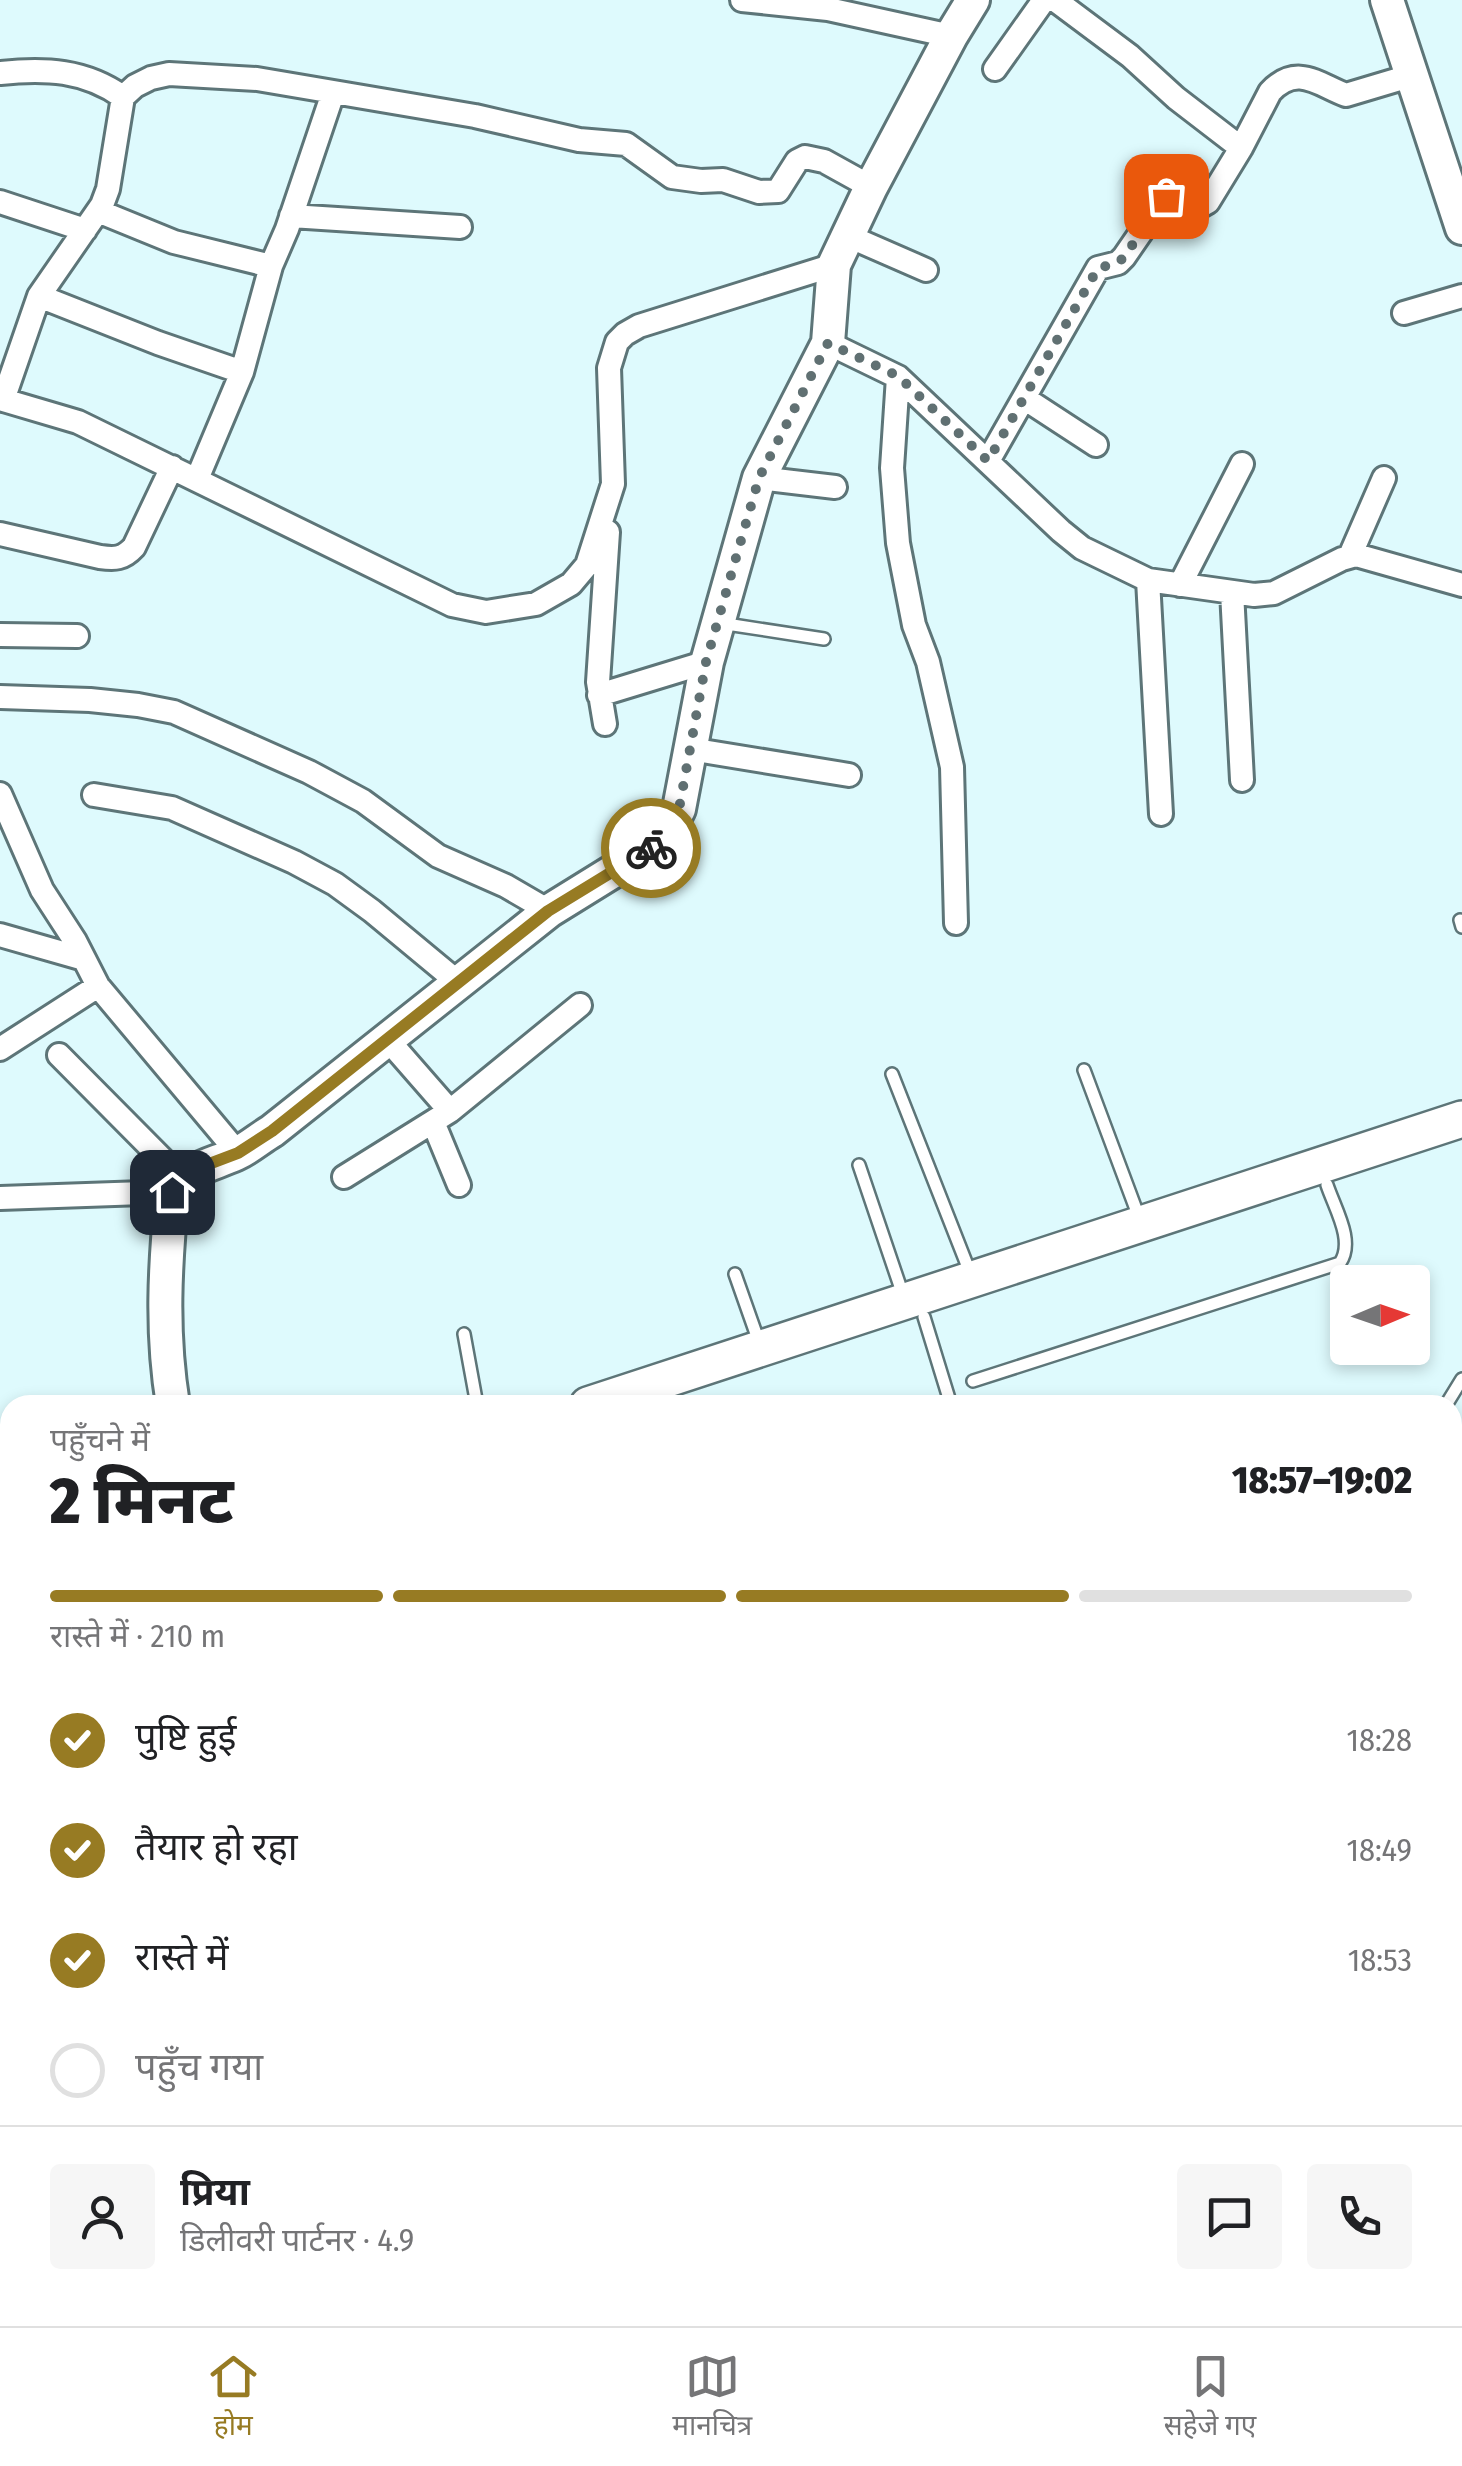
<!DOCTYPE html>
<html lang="hi">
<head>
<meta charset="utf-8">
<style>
	body { margin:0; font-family:"Fira Sans Condensed","Noto Sans Devanagari",sans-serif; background:#f6f6f6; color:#202124; height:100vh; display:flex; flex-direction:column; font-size:38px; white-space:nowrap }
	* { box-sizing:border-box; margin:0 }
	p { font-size:32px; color:#757577 }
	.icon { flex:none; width:55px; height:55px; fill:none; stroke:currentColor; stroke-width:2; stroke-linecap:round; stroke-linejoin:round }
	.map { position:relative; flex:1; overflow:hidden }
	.panel { position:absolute; left:0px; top:1395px; width:1462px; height:932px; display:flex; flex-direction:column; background:#fff; border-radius:30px 30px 0 0; box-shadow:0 5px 15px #0003 }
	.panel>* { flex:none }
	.needle { width:65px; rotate:88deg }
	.fabs { position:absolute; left:1330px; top:1265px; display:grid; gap:20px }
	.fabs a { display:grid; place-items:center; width:100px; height:100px; border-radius:10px; background:#fff; box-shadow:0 5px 15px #0003; font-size:50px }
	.pin { position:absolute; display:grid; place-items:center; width:85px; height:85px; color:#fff; margin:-42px; border-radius:20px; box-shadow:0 5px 15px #0006 }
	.courier { position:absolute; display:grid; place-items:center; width:100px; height:100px; margin:-50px; border:8px solid #977b23; border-radius:50%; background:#fff; color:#222; box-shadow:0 2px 12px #0007 }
	.overview em { font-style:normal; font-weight:800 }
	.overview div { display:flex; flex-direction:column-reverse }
	.overview { display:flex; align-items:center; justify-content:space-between; height:170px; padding:0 50px }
	h1 { font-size:65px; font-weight:800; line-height:75px }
	.bar { display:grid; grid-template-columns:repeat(4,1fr); gap:15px 10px; align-content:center; height:120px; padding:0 50px }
	.bar i { height:12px; border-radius:8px; background:#e0e0e0 }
	.bar .current { background:#977b23 }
	.bar p { grid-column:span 4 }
	.line { display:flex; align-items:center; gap:25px; padding:0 50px; border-top:2px solid #e0e0e0 }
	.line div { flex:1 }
	.round { display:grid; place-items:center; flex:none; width:105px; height:105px; border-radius:10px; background:#f6f6f6 }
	ol { padding:0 50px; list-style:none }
	li { display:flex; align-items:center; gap:30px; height:110px }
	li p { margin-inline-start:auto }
	li .icon { padding:10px; border-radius:50%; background:#977b23; color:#fff; stroke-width:4 }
	li:last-child { color:#757577 }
	li i { width:55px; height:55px; border:5px solid #e0e0e0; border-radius:50% }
	.tabs { display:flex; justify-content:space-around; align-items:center; height:140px; border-top:2px solid #e0e0e0; background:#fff; font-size:28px; color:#757577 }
	.tabs a { display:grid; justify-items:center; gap:5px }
	.tabs .current { color:#977b23 }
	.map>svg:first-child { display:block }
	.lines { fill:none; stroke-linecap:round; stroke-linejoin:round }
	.lane-casing { stroke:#5d7578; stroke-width:16 }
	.street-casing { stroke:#5d7578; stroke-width:28 }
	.secondary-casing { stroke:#5d7578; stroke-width:38 }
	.primary-casing { stroke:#5d7578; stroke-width:40 }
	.lane { stroke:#fff; stroke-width:11 }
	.street { stroke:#fff; stroke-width:22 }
	.secondary { stroke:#fff; stroke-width:32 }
	.primary { stroke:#fff; stroke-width:35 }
	.rail-casing { stroke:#839698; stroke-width:10 }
	.rail { stroke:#fff; stroke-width:6; stroke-dasharray:19; stroke-linecap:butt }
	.done { stroke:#607072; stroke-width:10; stroke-dasharray:0 18 }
	.route { stroke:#977b23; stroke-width:12 }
</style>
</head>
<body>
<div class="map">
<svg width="1462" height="2326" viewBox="0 0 1462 2326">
	<rect width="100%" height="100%" fill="#defafd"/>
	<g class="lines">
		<defs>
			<path id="lane" d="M720,623L824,639
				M1460,920L1462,927
				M1084,1070L1140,1220
				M892,1074L971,1275
				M859,1165L904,1298
				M735,1274L760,1345
				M924,1317L951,1405
				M464,1334L477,1405
				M973,1381L1340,1263C1355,1241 1335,1209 1327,1185
				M1446,1405L1462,1379
				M1452,1508H1462
				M1452,1531L1462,1561
				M1452,1603L1462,1601
				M1452,1974L1462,1972
				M1462,2170L1460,2191L1462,2200
				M836,2326L838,2318
				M902,2326L904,2318
				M1036,2326L1039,2318"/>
			<path id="street" d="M742,0L828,9L951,36
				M1055,0L1130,56L1176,98L1241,148
				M995,69L1044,0
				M0,73C45,68 85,70 123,97
				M0,202L85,230
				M98,211L174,242L271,266
				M291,216L460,227
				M846,235L926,270
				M39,296L158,343L242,372
				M1404,313L1462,296
				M828,343L898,377L1061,531L1082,548L1148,580L1254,595L1274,593L1342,559L1356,555L1462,585
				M898,377L892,468L898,543L914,625L928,662L952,767L956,923
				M1024,398L1096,445
				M0,399L78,422L452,605L486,612L536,604L571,584L587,565L613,484L609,368L617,342L625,334L639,326L834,265
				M3,400L39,296L102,205L108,189L123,97L135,86L151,78L169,74L257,79L475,116L579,140L626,144L672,177L701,181L723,180L759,192L778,191L797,161L805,157L824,161L871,187
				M988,461L1098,268L1118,263L1124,257L1166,196L1174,194L1201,206L1208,202L1241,148L1270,92C1297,63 1319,85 1346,95L1413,75
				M759,478L835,487
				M197,479L242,372L271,266L287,229L333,93
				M0,534L100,557C115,559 123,559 134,547L172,467
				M1350,556L1384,478
				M1148,580L1161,814
				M1180,585L1242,464
				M1232,592L1242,780
				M0,635L77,636
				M599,695L707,662
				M0,697L90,700L138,705L174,712L309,772L363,801L438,856L506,886L549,911
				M605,724L598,682L608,532
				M690,749L849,775
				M0,794L42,890L75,941L98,986
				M94,795L172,808L294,862L335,884L372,911L460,984
				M0,935L84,959
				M388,1040L450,1111
				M0,1049L98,986L238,1153
				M59,1055L182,1179
				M433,1122L459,1185
				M344,1177L450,1111L580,1005
				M0,1198L172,1192
				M381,2326L386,2318
				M650,2326L651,2318"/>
			<path id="secondary" d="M1387,0L1462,228
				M173,1405C161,1332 165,1265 172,1192C192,1166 209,1166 236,1154C249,1148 260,1138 272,1131L549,911L654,846L668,831L679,809L707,662L759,478L828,343L834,265L871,187L951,36L973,0"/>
			<path id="primary" d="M588,1405L1462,1119
				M0,1560H10"/>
		</defs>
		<use href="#lane" class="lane-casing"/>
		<use href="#street" class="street-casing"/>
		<use href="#secondary" class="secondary-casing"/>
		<use href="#primary" class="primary-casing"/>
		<use href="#lane" class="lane"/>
		<use href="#street" class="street"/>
		<use href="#secondary" class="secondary"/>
		<use href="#primary" class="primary"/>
		<defs>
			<path id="rail" d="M0,2247L10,2266
				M0,2283L10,2302
				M0,2317L5,2326
				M19,2318L23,2326
				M38,2318L43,2326"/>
		</defs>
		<use href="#rail" class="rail-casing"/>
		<use href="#rail" class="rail"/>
	</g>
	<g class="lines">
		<path class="done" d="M651,848L668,831L679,809L706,662L759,478L828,343L898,376L988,461L1098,268L1118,263L1124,257L1166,196"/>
		<path class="route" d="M172,1192L193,1170L238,1153L272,1131L548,911L651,848"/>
	</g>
</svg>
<div class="fabs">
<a><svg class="needle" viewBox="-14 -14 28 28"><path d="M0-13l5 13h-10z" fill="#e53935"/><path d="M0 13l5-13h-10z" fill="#757577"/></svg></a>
</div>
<div class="pin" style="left:1166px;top:196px;background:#ea580c"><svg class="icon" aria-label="bag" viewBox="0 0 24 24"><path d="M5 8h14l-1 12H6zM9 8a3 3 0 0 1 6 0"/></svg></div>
<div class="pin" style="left:172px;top:1192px;background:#1f2937"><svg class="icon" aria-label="home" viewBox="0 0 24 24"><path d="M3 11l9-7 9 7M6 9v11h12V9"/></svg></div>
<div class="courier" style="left:651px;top:848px"><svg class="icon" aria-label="bike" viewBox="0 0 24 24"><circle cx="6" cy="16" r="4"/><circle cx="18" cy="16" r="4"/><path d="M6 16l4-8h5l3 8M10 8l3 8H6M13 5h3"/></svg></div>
<section class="panel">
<div class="overview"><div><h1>2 मिनट</h1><p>पहुँचने में</p></div><em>18:57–19:02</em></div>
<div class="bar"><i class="current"></i><i class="current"></i><i class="current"></i><i></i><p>रास्ते में · 210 m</p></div>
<ol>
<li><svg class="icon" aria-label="check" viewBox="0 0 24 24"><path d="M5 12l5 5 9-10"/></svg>पुष्टि हुई<p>18:28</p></li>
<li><svg class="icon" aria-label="check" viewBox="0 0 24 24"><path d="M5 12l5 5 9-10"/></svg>तैयार हो रहा<p>18:49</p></li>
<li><svg class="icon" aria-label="check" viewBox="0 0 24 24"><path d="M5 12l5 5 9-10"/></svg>रास्ते में<p>18:53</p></li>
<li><i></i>पहुँच गया</li>
</ol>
<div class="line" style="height:180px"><a class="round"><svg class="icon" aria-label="person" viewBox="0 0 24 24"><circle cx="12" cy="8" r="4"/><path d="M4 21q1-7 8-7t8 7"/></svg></a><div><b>प्रिया</b><p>डिलीवरी पार्टनर · 4.9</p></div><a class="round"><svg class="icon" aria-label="chat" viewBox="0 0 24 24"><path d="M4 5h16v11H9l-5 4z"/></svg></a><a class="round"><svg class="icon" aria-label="phone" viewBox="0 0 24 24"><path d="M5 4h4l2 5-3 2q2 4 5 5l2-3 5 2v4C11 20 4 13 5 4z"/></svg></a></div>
</section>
</div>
<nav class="tabs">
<a class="current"><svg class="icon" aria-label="home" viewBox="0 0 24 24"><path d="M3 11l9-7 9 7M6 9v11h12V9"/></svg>होम</a>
<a><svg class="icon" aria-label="map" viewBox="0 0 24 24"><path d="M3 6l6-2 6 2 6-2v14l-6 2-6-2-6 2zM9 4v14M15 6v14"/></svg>मानचित्र</a>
<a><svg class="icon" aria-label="saved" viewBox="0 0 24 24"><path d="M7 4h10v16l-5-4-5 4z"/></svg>सहेजे गए</a>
</nav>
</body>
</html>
